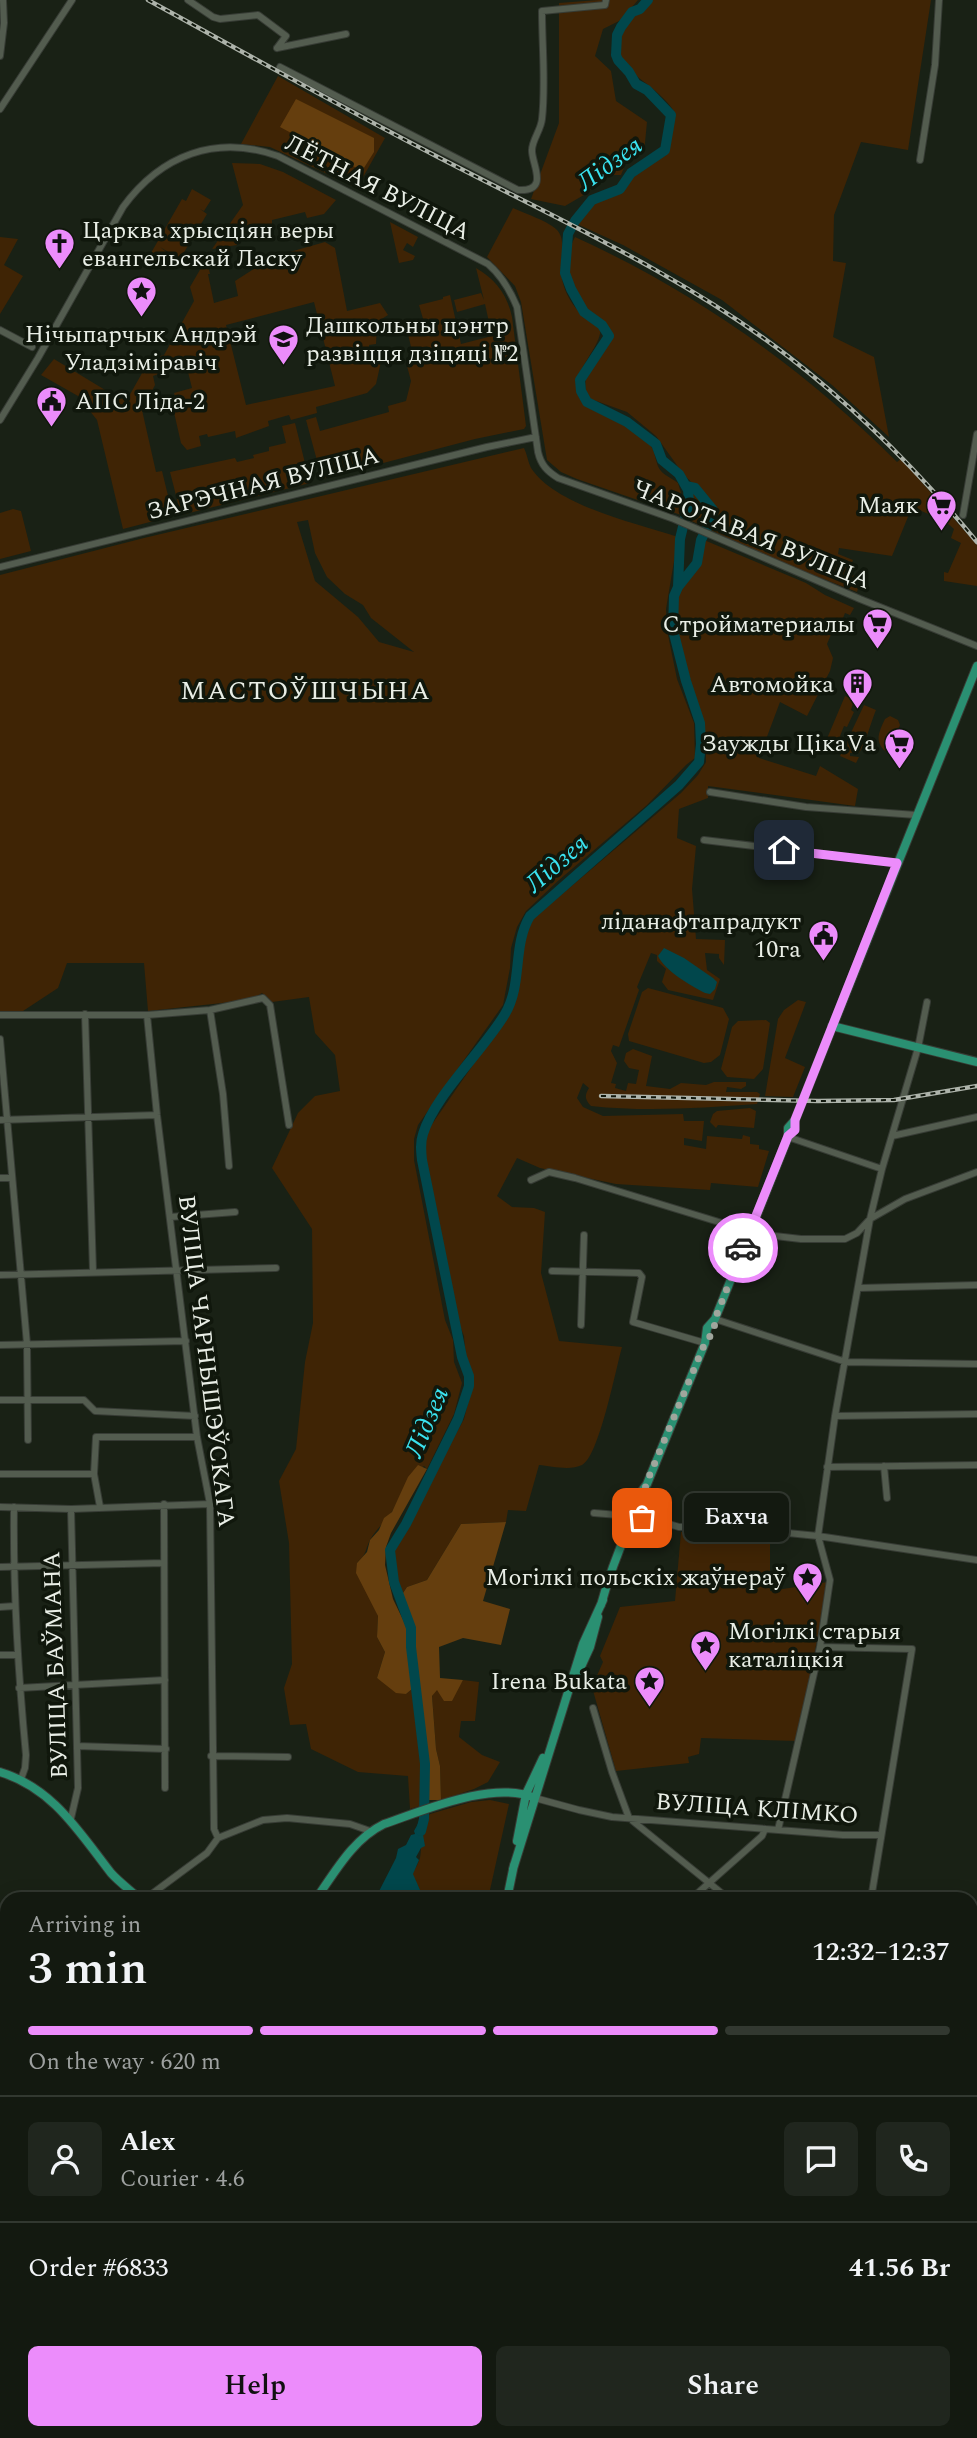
<!DOCTYPE html>
<html lang="en">
<head>
<meta charset="utf-8">
<style>
	body { margin:0; font-family:Spectral,serif; background:#20261e; color:#f1f3f6; height:100vh; display:flex; flex-direction:column; font-size:26px; white-space:nowrap }
	* { box-sizing:border-box; margin:0 }
	p { font-size:23px; color:#9da09f }
	.icon { flex:none; width:38px; height:38px; fill:none; stroke:currentColor; stroke-width:2; stroke-linecap:round; stroke-linejoin:round }
	.map { position:relative; flex:1; overflow:hidden }
	.details { position:absolute; left:0px; top:1892px; width:978px; height:548px; display:flex; flex-direction:column; background:#131910; border-radius:21px 21px 0 0; box-shadow:0 4px 18px #0003,0 0 0 2px #323830 }
	.details>* { flex:none }
	.pin { position:absolute; display:grid; place-items:center; width:60px; height:60px; color:#fff; margin:-30px; border-radius:14px; box-shadow:0 4px 10px #0006 }
	.courier { position:absolute; display:grid; place-items:center; width:70px; height:70px; margin:-35px; border:5px solid #ec8cfb; border-radius:50%; background:#fff; color:#222; box-shadow:0 2px 9px #0007 }
	.bubble { position:absolute; height:49px; border-radius:10px; background:#131910; box-shadow:0 4px 18px #0003,0 0 0 2px #323830; font-size:23px; font-weight:600; line-height:49px; text-align:center }
	.headline em { font-style:normal; font-weight:600 }
	.headline div { display:flex; flex-direction:column-reverse }
	.headline { display:flex; align-items:center; justify-content:space-between; height:119px; padding:0 28px }
	h1 { font-size:46px; font-weight:600; line-height:52px }
	.bar { display:grid; grid-template-columns:repeat(4,1fr); gap:10px 7px; align-content:center; height:84px; padding:0 28px }
	.bar i { height:9px; border-radius:5px; background:#323830 }
	.bar .selected { background:#ec8cfb }
	.bar p { grid-column:span 4 }
	.line { display:flex; align-items:center; gap:18px; padding:0 28px; border-top:2px solid #323830 }
	.line div { flex:1 }
	.round { display:grid; place-items:center; flex:none; width:74px; height:74px; border-radius:10px; background:#20261e }
	.cta { display:flex; gap:14px; margin-top:auto; padding:14px 28px }
	.cta a { flex:1; height:80px; border-radius:10px; background:#ec8cfb; color:#111; font-size:28px; font-weight:600; line-height:80px; text-align:center }
	.cta a+a { background:#20261e; color:#f1f3f6 }
	.map>svg:first-child { display:block }
	.green { fill:#3f2405; fill-rule:evenodd }
	.forest { fill:#653e0e }
	.water { fill:#01474c }
	.lines { fill:none; stroke-linecap:round; stroke-linejoin:round }
	.river { stroke:#01474c; stroke-width:10 }
	.minor-casing { stroke:#373c35; stroke-width:8 }
	.major-casing { stroke:#373c35; stroke-width:10 }
	.minor { stroke:#535c4f; stroke-width:6 }
	.major { stroke:#2a9072; stroke-width:8 }
	.rail-casing { stroke:#adb3aa; stroke-width:4.5 }
	.rail { stroke:#10170c; stroke-width:2; stroke-dasharray:5; stroke-linecap:butt }
	.done { stroke:#a0a69d; stroke-width:7; stroke-dasharray:0 12.6 }
	.route { stroke:#ec8cfb; stroke-width:9 }
	.labels { text-anchor:middle; stroke-width:7; stroke-linejoin:round; paint-order:stroke }
	.street-label { font-size:24px; fill:#e9eee6; stroke:#10170c }
	.poi-label { font-size:24px; fill:#e9eee6; stroke:#10170c; text-anchor:end }
	.water-label { font-size:26px; font-style:italic; fill:#3ae3f0; stroke:#10170c }
	.neighbourhood-label { font-size:26px; letter-spacing:2px; fill:#e9eee6; stroke:#10170c }
</style>
</head>
<body>
<div class="map">
<svg width="977" height="2438" viewBox="0 0 977 2438">
	<rect width="100%" height="100%" fill="#192115"/>
	<path class="green" d="M598,0H638L621,20L603,29L595,56L611,71L616,101L647,122L644,153H630L621,175H601L589,192L565,206L531,199L559,123V3Z
		M649,0H931L908,150L861,142L834,215L833,261L846,263L833,337L874,357L889,437L832,385L722,300L623,245L577,224L593,201L622,188L631,175L643,165L666,152L675,113C666,98 652,88 639,78C632,72 628,63 621,57C620,40 618,26 632,15C639,9 644,8 649,0Z
		M278,76L385,138L357,188L270,147L241,144Z
		M232,163L260,164L283,172L336,200L324,214L307,218L305,212L272,220V225L254,229L255,235L236,239L237,245L212,249L207,260L210,274H208L214,303L238,296L235,281L272,257L325,242L335,248L347,311L380,303L388,315L377,322L376,344L369,345L370,354L383,353L376,384L367,393L316,407L317,413L291,420L289,415L268,421L269,426L236,438L235,431L208,437L207,434L199,436L201,446L187,450L181,443L173,408L178,406L174,393L192,388L186,364L153,376L155,385L142,410L156,472L162,471L173,516L123,529L97,420L78,396L41,375L54,359L120,399L128,398L150,359L164,355L194,301L190,287L212,249L243,205ZM314,302L335,386L246,405L226,325Z
		M192,189L211,200L204,211L200,209L207,214L180,259L160,247L169,254L164,261L151,253L182,199L186,201Z
		M513,208C524,213 550,222 557,230C566,240 561,255 561,267C561,294 577,315 600,328C603,342 580,364 577,382C573,409 603,412 621,422C629,427 644,438 651,446C656,453 655,464 661,471C664,475 673,479 678,483L681,493V515L577,479L561,472L547,460L521,302L515,286L487,257Z
		M390,222L418,237L413,247L407,243L403,250L415,256L413,260L399,263Z
		M0,237L18,239L4,265L23,276L0,314Z
		M575,237C696,292 803,368 897,462L901,459L977,545V586L944,581V572L948,573L961,543L951,538L954,529L945,521L912,507L892,556L839,548L838,554L853,560L848,573L861,579L857,592L780,562L711,530L715,523L716,506L684,475L656,436L627,412L588,398C578,373 599,359 610,339C602,311 594,320 580,301C568,284 565,254 575,237Z
		M476,268C496,280 507,294 512,317L526,426L524,429L475,439L322,479L306,420L316,417L320,431L389,412L388,406L406,401L411,381L407,366L415,364L408,334L426,329L419,305L443,299V297L450,295L461,344L492,336L485,304L457,312L454,300L481,293L484,300Z
		M295,423L310,483L181,515L170,472L235,458L237,462L254,458L253,455L269,451V447L286,443L282,426Z
		M524,448C527,454 528,462 531,468C556,506 636,523 678,537L666,609L667,630L677,679L694,723L695,758L686,765L647,805L559,880L526,911L517,927L511,948L510,968L503,1005L418,1125L414,1139V1160L445,1320L453,1340L454,1362L462,1383L454,1414L427,1469L424,1466C402,1482 405,1489 393,1510C387,1520 376,1529 370,1540C364,1552 368,1552 357,1563L378,1616L377,1637L385,1652L377,1678L406,1694L412,1689L420,1761L421,1802L420,1806L410,1809L408,1776L358,1772L311,1749L306,1724L290,1725L284,1688L292,1664L289,1543L279,1481L296,1449L305,1362L313,1323L312,1229L272,1168L298,1113L315,1096L340,1091L335,1055L315,1033L309,997L272,1002L262,993L250,1000L148,1011L144,963H67L58,988L23,1011H0V575L144,538ZM308,520L315,553L327,577L345,594L363,605L371,618L414,652L379,642L358,617L315,581L297,522Z
		M688,488L694,490L712,511L705,527L687,519L690,502Z
		M13,509L21,511L31,551L0,559V513Z
		M704,540L806,583L825,595L854,608L850,615L845,613L840,626L835,625L827,644L833,658L830,671L807,716L780,702L759,758L816,776L820,766L858,789L855,806L708,786V798L679,809L677,838L696,846L692,889L696,939L725,940L724,965L719,958V954L705,953L707,970L720,979L713,1000L668,990L662,982L666,969L657,961V955L651,953L637,987L639,990L619,1047L613,1045L611,1051L617,1063L611,1083L616,1084L615,1088L626,1091L628,1083L636,1084L639,1070L629,1068L624,1061L626,1053L633,1049L652,1056L646,1086L670,1089L681,1083L706,1085L714,1082H746V1086L741,1089L727,1087L726,1092H757L760,1094L757,1104C702,1108 646,1112 591,1106C585,1100 584,1096 589,1088L583,1083L577,1098L583,1107L603,1116L683,1114L684,1121H704L702,1141L684,1138V1145L706,1149L707,1136L742,1139L743,1135L750,1137V1144L759,1145V1149L769,1151L758,1187L711,1183L710,1190L616,1184L540,1168L517,1158L497,1196L512,1207L534,1208L545,1212L541,1273L559,1341L622,1347C616,1368 599,1457 582,1465C570,1471 551,1466 539,1465L526,1511L508,1510L506,1522L461,1524L427,1580L407,1587L401,1596L393,1564V1550L464,1419L474,1379L466,1359L464,1336L456,1317L425,1157L424,1142L428,1130L513,1007L522,964V949L527,931L534,918L681,793L698,775L706,762V738L682,662L675,629V614L680,589L700,566Z
		M845,696L854,700L851,710L854,712L847,727L844,726L840,736L843,738L836,753L823,748Z
		M864,705L876,710C871,722 865,745 859,753H850V756L859,757L856,763L840,756Z
		M890,716L898,720L900,725L888,753C873,743 879,732 885,719Z
		M648,988L723,1008L729,1019L720,1055L711,1062L704,1063L629,1041L628,1034L642,992Z
		M798,1000L806,1002L785,1058L805,1067L793,1097L765,1096L778,1019L784,1010Z
		M738,1021L766,1020L770,1023L763,1069L754,1079L727,1077L721,1069L732,1027Z
		M750,1108L756,1111L754,1128L718,1125L716,1128L710,1122L713,1114L717,1111Z
		M681,1532L770,1536V1591L828,1582L798,1741L701,1738L699,1754L688,1757L689,1763L616,1771L592,1687L603,1662L600,1656L620,1607L675,1601Z
		M463,1680L479,1682L475,1721H461L459,1737L482,1755L500,1762L488,1782L474,1789L441,1800L440,1766L436,1749L432,1696L436,1690L456,1691Z
		M490,1800L509,1804L488,1899H424L412,1874C415,1869 418,1864 420,1858C423,1844 418,1825 430,1814L471,1802Z"/>
	<path class="forest" d="M296,99L374,138V152L362,171L280,127Z
		M418,1465L427,1469L391,1533L386,1547L385,1565L393,1599L406,1626L412,1689L406,1694L396,1693L377,1678L385,1652L377,1637L378,1616L356,1573L357,1563L367,1552L370,1540L379,1530L384,1518L392,1512L408,1477Z
		M506,1522L483,1601L510,1609L501,1645L463,1638L439,1647L440,1678L463,1680L452,1701H444L437,1690L432,1696L436,1749L440,1766L441,1800H429L413,1623L401,1596L407,1587L427,1580L461,1524Z
		M7,2084V2176L0,2172V2087Z"/>
	<path class="water" d="M664,948L684,958L713,978L717,982L715,989L710,994L705,993C690,985 665,971 658,956Z
		M426,1818L422,1829L425,1846L421,1848L416,1857L419,1860L413,1874L424,1899H375L396,1858L398,1849L406,1845L411,1835L415,1834L414,1831L420,1820Z"/>
	<g class="lines">
		<path class="river" d="M678,587L697,563L701,540L712,518L713,510L695,488L686,486
			M421,1831L424,1819L425,1764L411,1647V1628L394,1582L390,1550L406,1524L458,1419L469,1386V1376L462,1357L422,1160C421,1151 420,1143 423,1134C435,1095 483,1051 505,1014C523,984 512,946 530,916L679,785L699,762L701,744L700,723L686,681L673,630L674,596L678,587L680,539L689,502L688,490L679,474L662,460L656,444L627,422L587,402L581,391L580,380L609,336L602,325L584,312L571,289L565,273L568,234L575,221L592,200L620,189L631,173L665,150L671,115L647,90L636,84L629,72L618,60L616,55L617,35L621,27L632,12L640,9L648,0"/>
		<defs>
			<path id="minor" d="M188,0L213,17L220,19L258,15L286,36L277,48
				M277,48L346,34
				M0,56L4,23L3,0
				M280,67L518,190C551,192 531,163 532,150C532,140 541,130 542,119C546,84 542,47 542,11L605,5L606,0
				M0,109L72,0
				M920,160L935,65L939,0
				M0,330L32,347
				M0,420L38,358L123,207C161,155 216,134 278,156L488,264C502,276 510,290 517,307L538,452C541,465 547,471 558,478L674,519L860,599L977,646
				M963,515L977,434
				M0,567L487,447L536,437
				M710,792L806,807L916,815
				M704,840L897,863
				M210,1010L223,1094L229,1166
				M85,1014L93,1271
				M0,1015H147L210,1010L263,998L270,1005L289,1125
				M147,1015L157,1115L197,1437L210,1504L214,1829L218,1838
				M0,1039L27,1344L28,1440
				M0,1120L157,1115
				M892,1136L977,1117
				M788,1137L882,1169
				M0,1178H11
				M531,1180L549,1172L575,1178L758,1234L801,1239H845L857,1233L870,1219L905,1199L977,1172
				M170,1217L235,1212
				M552,1271L639,1273L642,1277L633,1322L705,1343
				M0,1275L276,1268
				M859,1288L977,1285
				M715,1319L846,1362L977,1364
				M581,1325L584,1235
				M0,1345L186,1341
				M0,1400H84L95,1411L195,1416
				M835,1416L977,1414
				M884,1466L887,1498
				M827,1467L977,1465
				M0,1474H94
				M164,1504L165,1788
				M0,1507L71,1509L210,1504
				M14,1507C13,1590 18,1672 26,1755L25,1768L21,1779
				M100,1507L94,1474L96,1437H197
				M594,1513L618,1515L632,1521
				M635,1514L679,1527L718,1526L818,1536L977,1560
				M0,1567L164,1563
				M0,1607L15,1606
				M820,1647L912,1649L871,1899
				M0,1655H17
				M19,1688L165,1680
				M593,1708L612,1772L629,1818L729,1899
				M77,1746L166,1749
				M211,1756L288,1757
				M535,1798L579,1810L612,1817L843,1835H881
				M71,1818L78,1788L71,1509
				M778,1830L820,1647L830,1580L818,1536L835,1416L870,1219L882,1169L918,1048L927,1002
				M145,1899L207,1853L218,1838L263,1820L287,1818L350,1824L370,1831
				M691,1899L762,1836L765,1829
				M947,1899L954,1895
				M395,2432L403,2438
				M720,2432L728,2438
				M499,2438L520,2433L527,2438
				M656,2438L661,2432"/>
			<path id="major" d="M832,1026L977,1062
				M635,1514L637,1498L647,1484L705,1343L707,1328L715,1319L780,1157L788,1137V1128L795,1120L977,666
				M601,1605C609,1575 621,1544 634,1515C639,1506 643,1500 645,1490
				M579,1671L590,1647L598,1617
				M0,1772C53,1788 79,1832 111,1873C119,1882 130,1890 140,1899
				M517,1841L526,1794L543,1758
				M513,1869L583,1644L603,1600
				M316,1899C335,1872 353,1839 384,1824C425,1810 493,1780 535,1798
				M507,1899L514,1865
				M971,2000L977,1983
				M0,2240L7,2249
				M0,2394L7,2389
				M143,2432L148,2438
				M162,2432L167,2438
				M354,2438L359,2432
				M836,2438L838,2432"/>
		</defs>
		<use href="#minor" class="minor-casing"/>
		<use href="#major" class="major-casing"/>
		<use href="#minor" class="minor"/>
		<use href="#major" class="major"/>
		<defs>
			<path id="rail" d="M148,0C243,52 339,106 436,156C555,218 683,275 789,357C859,411 921,474 977,542
				M601,1096L818,1101L894,1100L977,1086
				M971,2387L977,2369
				M971,2419L977,2401
				M954,2438L956,2432"/>
		</defs>
		<use href="#rail" class="rail-casing"/>
		<use href="#rail" class="rail"/>
	</g>
	<g class="lines">
		<path class="done" d="M642,1518L635,1514L643,1502L646,1484L705,1343L714,1331L715,1319L743,1248"/>
		<path class="route" d="M743,1248L788,1136L795,1130V1120L803,1100L897,863L784,850"/>
	</g>
	<defs>
		<symbol id="church-pin" viewBox="-11 -11 22 30"><path d="M0 17L-7.5 6A9.5 9.5 0 1 1 7.5 6Z" fill="#ec8cfb" stroke="#10170c"/><path d="M-1.2-6h2.4v3.5h3.3v2.4h-3.3V6h-2.4V-.1h-3.3v-2.4h3.3Z" fill="#111"/></symbol>
		<symbol id="sight-pin" viewBox="-11 -11 22 30"><path d="M0 17L-7.5 6A9.5 9.5 0 1 1 7.5 6Z" fill="#ec8cfb" stroke="#10170c"/><path d="M0-6L1.8-2.2L6-1.7L2.9 1.2L3.7 5.4L0 3.3L-3.7 5.4L-2.9 1.2L-6-1.7L-1.8-2.2Z" fill="#111"/></symbol>
		<symbol id="school-pin" viewBox="-11 -11 22 30"><path d="M0 17L-7.5 6A9.5 9.5 0 1 1 7.5 6Z" fill="#ec8cfb" stroke="#10170c"/><path d="M0-5L7-2L0 1L-7-2ZM-4 1L0 2.5L4 1V4Q0 6-4 4Z" fill="#111"/></symbol>
		<symbol id="civic-pin" viewBox="-11 -11 22 30"><path d="M0 17L-7.5 6A9.5 9.5 0 1 1 7.5 6Z" fill="#ec8cfb" stroke="#10170c"/><path d="M-.6-6.5H3V-4.5H.6V-3L4-1V1h2V6H-6V1h2V-1L-.6-3ZM-1.2 2.5V6h2.4V2.5Z" fill="#111"/></symbol>
		<symbol id="supermarket-pin" viewBox="-11 -11 22 30"><path d="M0 17L-7.5 6A9.5 9.5 0 1 1 7.5 6Z" fill="#ec8cfb" stroke="#10170c"/><path d="M-6-5.5h2.5l.6 2H6L4.5 2H-2.5L-4.4-4H-6ZM-1.5 3.2a1.3 1.3 0 1 0 .1 0ZM3 3.2a1.3 1.3 0 1 0 .1 0Z" fill="#111"/></symbol>
		<symbol id="building-pin" viewBox="-11 -11 22 30"><path d="M0 17L-7.5 6A9.5 9.5 0 1 1 7.5 6Z" fill="#ec8cfb" stroke="#10170c"/><path d="M-4-6H4V6H1V3H-1V6H-4ZM-2.5-4.3h1.7v1.8h-1.7ZM.8-4.3h1.7v1.8H.8ZM-2.5-1h1.7V.8h-1.7ZM.8-1h1.7V.8H.8Z" fill="#111"/></symbol>
	</defs>
	<g fill-rule="evenodd">
		<use href="#church-pin" x="42" y="226" width="35" height="47"/>
		<use href="#sight-pin" x="124" y="274" width="35" height="47"/>
		<use href="#school-pin" x="266" y="322" width="35" height="47"/>
		<use href="#civic-pin" x="34" y="384" width="35" height="47"/>
		<use href="#supermarket-pin" x="924" y="488" width="35" height="47"/>
		<use href="#supermarket-pin" x="860" y="606" width="35" height="47"/>
		<use href="#building-pin" x="840" y="666" width="35" height="47"/>
		<use href="#supermarket-pin" x="882" y="726" width="35" height="47"/>
		<use href="#civic-pin" x="806" y="918" width="35" height="47"/>
		<use href="#sight-pin" x="790" y="1560" width="35" height="47"/>
		<use href="#sight-pin" x="688" y="1628" width="35" height="47"/>
		<use href="#sight-pin" x="632" y="1664" width="35" height="47"/>
	</g>
	<g class="labels">
		<g class="street-label">
			<text transform="translate(378 187) rotate(27)" y="8">ЛЁТНАЯ ВУЛІЦА</text>
			<text transform="translate(263 483) rotate(-14)" y="8">ЗАРЭЧНАЯ ВУЛІЦА</text>
			<text transform="translate(752 534) rotate(22)" y="8">ЧАРОТАВАЯ ВУЛІЦА</text>
			<text transform="translate(207 1361) rotate(83)" y="8">ВУЛІЦА ЧАРНЫШЭЎСКАГА</text>
			<text transform="translate(55 1665) rotate(-92)" y="8">ВУЛІЦА БАЎМАНА</text>
			<text transform="translate(757 1808) rotate(4)" y="8">ВУЛІЦА КЛІМКО</text>
		</g>
		<g class="poi-label">
			<text x="82" y="238" text-anchor="start">Царква хрысціян веры<tspan x="82" dy="28">евангельскай Ласку</tspan></text>
			<text x="306" y="333" text-anchor="start">Дашкольны цэнтр<tspan x="306" dy="28">развіцця дзіцяці №2</tspan></text>
			<text x="141" y="342" text-anchor="middle">Нічыпарчык Андрэй<tspan x="141" dy="28">Уладзіміравіч</tspan></text>
			<text x="75" y="409" text-anchor="start">АПС Ліда-2</text>
			<text x="919" y="513">Маяк</text>
			<text x="855" y="632">Стройматериалы</text>
			<text x="834" y="692">Автомойка</text>
			<text x="876" y="751">Заужды ЦікаVа</text>
			<text x="801" y="929">ліданафтапрадукт<tspan x="801" dy="28">10га</tspan></text>
			<text x="785" y="1585">Могілкі польскіх жаўнераў</text>
			<text x="728" y="1639" text-anchor="start">Могілкі старыя<tspan x="728" dy="28">каталіцкія</tspan></text>
			<text x="627" y="1689">Irena Bukata</text>
		</g>
		<g class="water-label">
			<text transform="translate(609 163) rotate(-36)" y="9">Лідзея</text>
			<text transform="translate(556 863) rotate(-41)" y="9">Лідзея</text>
			<text transform="translate(426 1422) rotate(-67)" y="9">Лідзея</text>
		</g>
		<g class="neighbourhood-label">
			<text x="306" y="699">МАСТОЎШЧЫНА</text>
		</g>
	</g>
</svg>
<div class="pin" style="left:642px;top:1518px;background:#ea580c"><svg class="icon" aria-label="bag" viewBox="0 0 24 24"><path d="M5 8h14l-1 12H6zM9 8a3 3 0 0 1 6 0"/></svg></div>
<div class="pin" style="left:784px;top:850px;background:#1f2937"><svg class="icon" aria-label="home" viewBox="0 0 24 24"><path d="M3 11l9-7 9 7M6 9v11h12V9"/></svg></div>
<div class="courier" style="left:743px;top:1248px"><svg class="icon" aria-label="car" viewBox="0 0 24 24"><path d="M5 17H2v-5l4-1 3-4h7l3 4 3 1v5h-3M9 17h6M6 11h13"/><circle cx="7" cy="17" r="2"/><circle cx="17" cy="17" r="2"/></svg></div>
<div class="bubble" style="left:684px;top:1493px;width:105px">Бахча</div>
<section class="details">
<div class="headline"><div><h1>3 min</h1><p>Arriving in</p></div><em>12:32–12:37</em></div>
<div class="bar"><i class="selected"></i><i class="selected"></i><i class="selected"></i><i></i><p>On the way · 620 m</p></div>
<div class="line" style="height:126px"><a class="round"><svg class="icon" aria-label="person" viewBox="0 0 24 24"><circle cx="12" cy="8" r="4"/><path d="M4 21q1-7 8-7t8 7"/></svg></a><div><b>Alex</b><p>Courier · 4.6</p></div><a class="round"><svg class="icon" aria-label="chat" viewBox="0 0 24 24"><path d="M4 5h16v11H9l-5 4z"/></svg></a><a class="round"><svg class="icon" aria-label="phone" viewBox="0 0 24 24"><path d="M5 4h4l2 5-3 2q2 4 5 5l2-3 5 2v4C11 20 4 13 5 4z"/></svg></a></div>
<div class="line" style="height:91px"><div>Order #6833</div><b>41.56 Br</b></div>
<div class="cta"><a>Help</a><a>Share</a></div>
</section>
</div>
</body>
</html>
